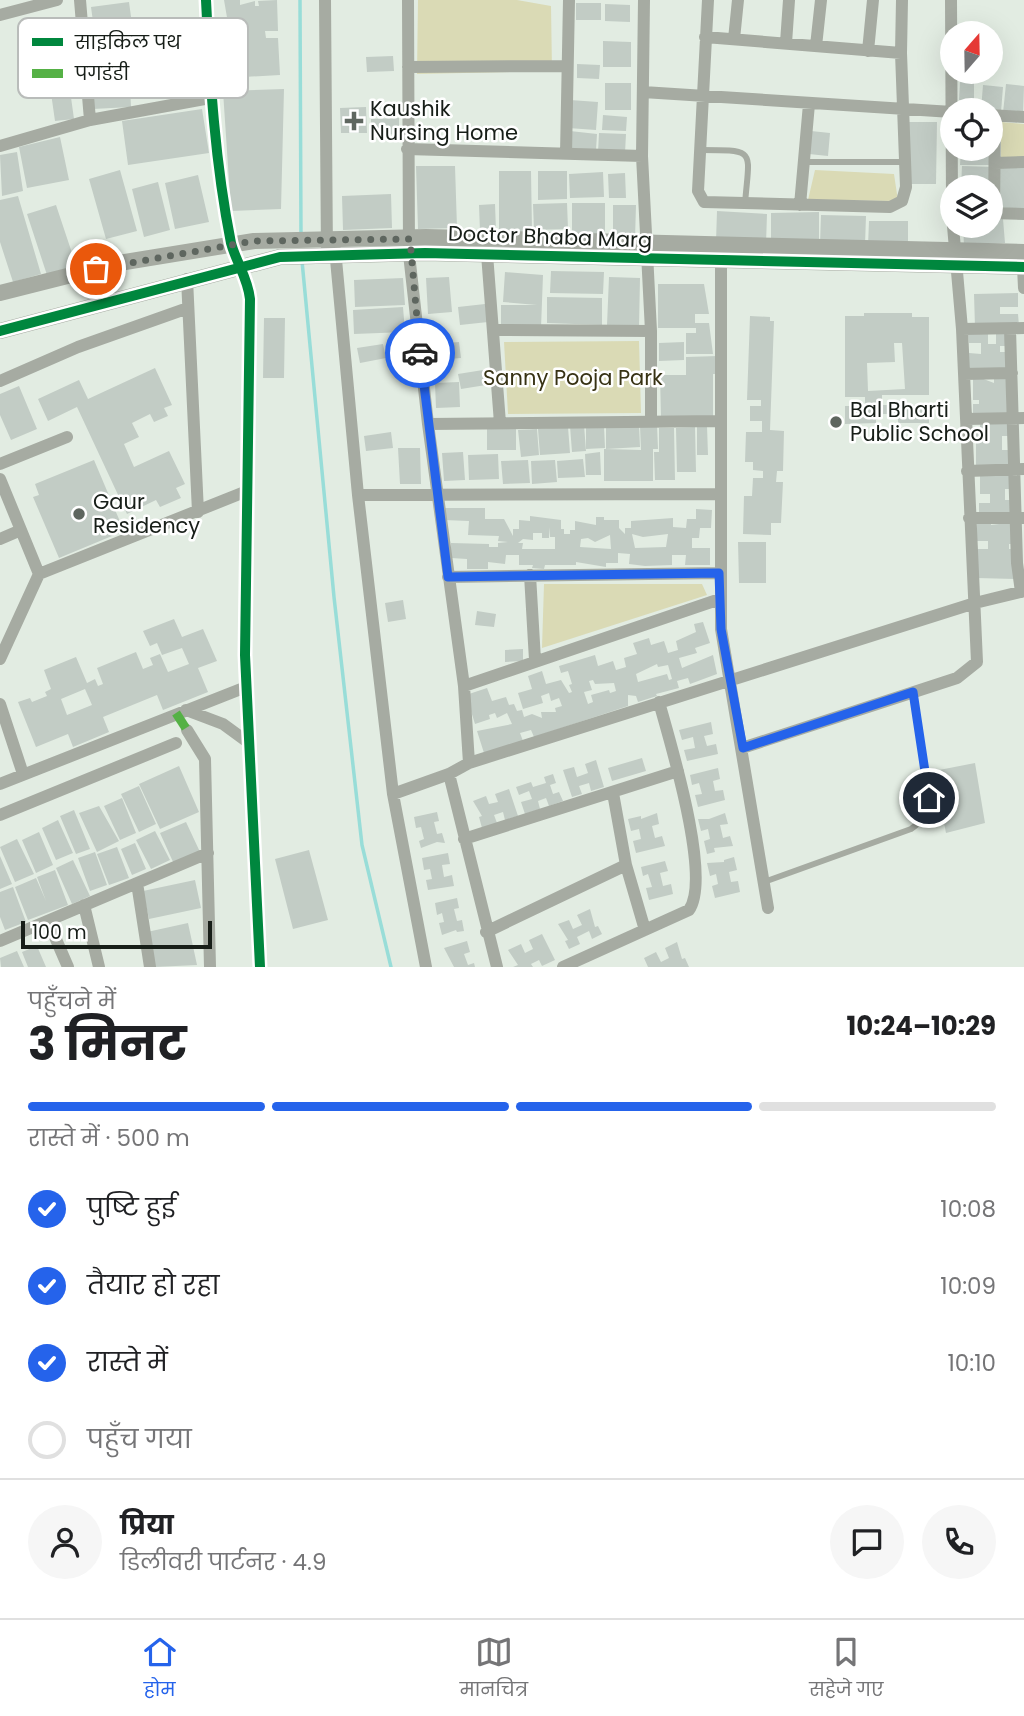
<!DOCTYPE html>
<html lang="hi">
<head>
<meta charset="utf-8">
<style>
	body { margin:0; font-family:Poppins,"Noto Sans Devanagari",sans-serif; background:#f6f6f6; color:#202124; height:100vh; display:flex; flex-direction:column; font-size:26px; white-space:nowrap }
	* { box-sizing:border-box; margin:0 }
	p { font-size:23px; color:#757577 }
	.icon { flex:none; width:38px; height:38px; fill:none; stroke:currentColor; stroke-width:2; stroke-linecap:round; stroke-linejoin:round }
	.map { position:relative; height:967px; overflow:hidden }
	.details { display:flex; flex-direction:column; background:#fff; flex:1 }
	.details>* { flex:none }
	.needle { width:46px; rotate:20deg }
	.controls { position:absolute; left:940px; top:21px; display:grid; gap:14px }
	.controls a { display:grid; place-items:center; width:63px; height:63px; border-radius:50%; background:#fff; box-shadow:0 7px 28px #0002; font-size:35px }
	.scale { position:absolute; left:21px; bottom:18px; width:191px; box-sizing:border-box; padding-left:7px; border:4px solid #171e18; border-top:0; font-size:19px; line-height:24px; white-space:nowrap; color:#171e18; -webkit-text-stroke:5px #fff; paint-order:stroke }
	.pin { position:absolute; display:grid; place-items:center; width:60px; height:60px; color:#fff; margin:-30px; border:4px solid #fff; border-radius:50%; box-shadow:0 2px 7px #0007 }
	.courier { position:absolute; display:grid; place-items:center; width:70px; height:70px; margin:-35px; border:5px solid #2563eb; border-radius:50%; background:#fff; color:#222; box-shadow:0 2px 9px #0007 }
	.overview em { font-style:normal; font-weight:700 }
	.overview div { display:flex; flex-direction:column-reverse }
	.overview { display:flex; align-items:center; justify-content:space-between; height:119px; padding:0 28px }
	h1 { font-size:46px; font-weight:700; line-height:52px }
	.bar { display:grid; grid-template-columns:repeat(4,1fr); gap:10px 7px; align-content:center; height:84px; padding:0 28px }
	.bar i { height:9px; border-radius:5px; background:#e0e0e0 }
	.bar .on { background:#2563eb }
	.bar p { grid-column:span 4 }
	.line { display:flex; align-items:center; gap:18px; padding:0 28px; border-top:2px solid #e0e0e0 }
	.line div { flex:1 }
	.round { display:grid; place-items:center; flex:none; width:74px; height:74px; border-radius:37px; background:#f6f6f6 }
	ol { padding:0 28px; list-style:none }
	li { display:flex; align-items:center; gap:21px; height:77px }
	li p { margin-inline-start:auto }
	li .icon { padding:7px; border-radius:50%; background:#2563eb; color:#fff; stroke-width:4 }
	li:last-child { color:#757577 }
	li i { width:38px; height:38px; border:4px solid #e0e0e0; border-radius:50% }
	.menu { display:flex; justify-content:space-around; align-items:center; height:98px; border-top:2px solid #e0e0e0; background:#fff; font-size:19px; color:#757577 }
	.menu a { display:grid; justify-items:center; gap:4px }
	.menu .on { color:#2563eb }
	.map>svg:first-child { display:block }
	.green { fill:#dadab5 }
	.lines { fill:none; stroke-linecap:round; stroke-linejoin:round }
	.stream { stroke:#98ddd8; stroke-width:3.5 }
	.building { fill:#c2ccc5; fill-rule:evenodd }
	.service { stroke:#a6aba2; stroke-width:6 }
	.minor { stroke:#a6aba2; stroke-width:12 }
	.tertiary { stroke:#a6aba2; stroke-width:16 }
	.quiet { stroke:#55b145; stroke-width:9; stroke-dasharray:18 9; stroke-linecap:butt }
	.cycleway-casing { stroke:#fff; stroke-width:15 }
	.cycleway { stroke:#00873e; stroke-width:10 }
	.done { stroke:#5e665f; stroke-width:7; stroke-dasharray:0 12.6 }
	.route { stroke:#2563eb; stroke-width:9 }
	.poi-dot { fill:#5e665f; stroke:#fff; stroke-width:2.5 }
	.labels { text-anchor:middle; stroke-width:5; stroke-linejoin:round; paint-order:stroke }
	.poi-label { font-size:21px; fill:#171e18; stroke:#fff; text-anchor:start }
	.street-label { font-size:21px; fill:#171e18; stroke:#fff }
	.park-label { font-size:21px; fill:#373214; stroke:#fff }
	.key { fill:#fff; stroke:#b9bcba; stroke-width:2 }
	.key-label { font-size:19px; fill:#171e18 }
</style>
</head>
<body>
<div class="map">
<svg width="1024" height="967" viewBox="0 0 1024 967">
	<rect width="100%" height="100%" fill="#e2ece2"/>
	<path class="green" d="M418,0H517L551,6L552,71L417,74Z
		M1001,122L1024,124V157L1001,158Z
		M815,170L894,174L898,201L808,200Z
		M639,341L641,413L508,414L504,342Z
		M544,584H702L707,595L542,648Z"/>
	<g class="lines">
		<path class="stream" d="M300,0L301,236
			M302,261L334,597L362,845L391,967"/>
	</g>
	<path class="building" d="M224,0H240V5L255,1V6H259L258,1L277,0L278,31H265L266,38H278L280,75L226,78L225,46L220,47V35H226V29H229Z
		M129,2L132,24L94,29L91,7Z
		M576,3H601V20H576Z
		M605,4L630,5V22L605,21Z
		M603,41L631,42V67H603Z
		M128,46L131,107L93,109L89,48Z
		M393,56L394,71L367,72L366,57Z
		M577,64L600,65L599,79L577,78Z
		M960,82L974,83V101L959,100Z
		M69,83L74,119L55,121L50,86Z
		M605,83H631V110H605Z
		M1006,84L1024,86L1023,115L1003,113Z
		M983,85L1003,87L1001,112L981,110Z
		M284,89L281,209L231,211L223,91Z
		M570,100L598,102L596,130L568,128Z
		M366,107L367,133H341L340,108Z
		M202,109L209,153L128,165L122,121Z
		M603,115L627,117L626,131L602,130Z
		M399,118V134L371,135V119Z
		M909,122H937L936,184H909Z
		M570,131L597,134L596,150L568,148Z
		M811,131L830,133L828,156L809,154Z
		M599,133L626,134L625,153L598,152Z
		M60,137L69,180L27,188L19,147Z
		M961,149H992V165H960Z
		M17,152L23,191L2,196L0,155Z
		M416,166H455L457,228L418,229Z
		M962,166L994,167L990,187H961Z
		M996,166H1024V210H997Z
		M120,170L137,231L106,239L89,179Z
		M499,171H531L532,232L499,233Z
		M538,171H567V199L538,200Z
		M603,172L604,197L570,198L569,174Z
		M625,173L626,198H609L608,174Z
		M198,175L209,222L175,229L165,183Z
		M158,182L170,230L144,237L132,189Z
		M391,194L392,228L343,230L342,196Z
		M18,196L41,274L13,282L0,242V200Z
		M567,203L568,229L534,230L533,204Z
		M572,203H605V237H572Z
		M495,204L496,231H480L479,205Z
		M56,205L76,265L47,275L27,214Z
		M613,205H636L635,239H613Z
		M717,211L767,214L766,244L716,242Z
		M819,212V244L771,245V213Z
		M821,215L866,216L865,245L820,244Z
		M1003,219L1005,243L964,245L963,226H990V220Z
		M869,221H908V246H868Z
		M551,271L604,272L603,294L550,293Z
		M505,272L543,275L541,328H501V305H537L503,302Z
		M449,277L452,312L428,314L426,278Z
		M609,277L640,278L639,327L607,325Z
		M403,278L405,305L355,307L354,280Z
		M658,284H704L709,314H695V323H709L713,354H686V333H696V328H658Z
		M1018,293V307H1000V314H1018L1019,326L975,327L974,294Z
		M547,297L602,298V325L547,323Z
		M485,304L488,322L460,325L458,307Z
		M403,307L405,332L354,334L353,310Z
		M864,313H912V317H929V395H882V405H929V423H898V414H876V423L845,424V406H865V397H845V316H864ZM894,343H902L905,389L868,391L867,363L895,362Z
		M750,316L770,317V321H774L770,430L784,431L783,471H777L776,482H783L781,523H771V535L743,534L744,496H752L753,478H763V471L753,470V462H745L746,432H762V421H750V406H761V400H747Z
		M264,318H285L284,378H263Z
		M968,333H988V344H996V334H1007V346H1000V352H1007V371L969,370V353L981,354V343H969Z
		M411,339L412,357L389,358L388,340Z
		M459,342L461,358L437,360L435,344Z
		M684,342V360L659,361V343Z
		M383,344L386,358L360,363L357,348Z
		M718,356V374H713V418H661L660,375H686V357Z
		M155,368L172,405L164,408L168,416L154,422L150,414L132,423L139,437L124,444L134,467L169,451L185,484L176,488L181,498L160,507L156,500L127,514L77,407L48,421L38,399L79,380L88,399Z
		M483,370L486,385L461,389L458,374Z
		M973,375L994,383V375H1006L1007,416L973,417V404H979V400H973Z
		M459,382L460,407L436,408L435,383Z
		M19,386L37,429L11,440L0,415V394Z
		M980,422H1008V436H1002V450H1011V466H976V428H980Z
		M584,425L586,451L572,452L570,426Z
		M639,425L640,447L606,449V426Z
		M657,425L658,449H653V481H604V449L641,450L640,426Z
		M604,426L605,448L586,449V427Z
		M697,426H707L708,455H697Z
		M568,427L570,453L540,455L538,429Z
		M695,427L696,472H677L676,428Z
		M659,428H674L675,480H655L654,452H659Z
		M487,429H516V450H487Z
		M537,429L539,455L521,457L518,430Z
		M391,432L393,448L366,451L364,436Z
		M398,448H420L421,484H400Z
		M463,452L465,480L444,481L442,453Z
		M600,452L601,475H586L585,454Z
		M498,454L499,479L469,480L468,455Z
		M583,459L585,477L558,478L557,461Z
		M94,460L124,531L59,558L33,497L39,495L35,484Z
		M528,460L530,483L503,484L501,461Z
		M555,460L557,482L532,484L531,461Z
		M980,474H1013V489H1005V500H1013V516L979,515V503H990V494H980Z
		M445,508H485V519H504L513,536V529H519V520L530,521V516L561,520V529H564V534H570V530H575V521L596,525V517H604V520H619V528L625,534V528H631V521L673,518V527L686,528L687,519H696V509L712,510L711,528H700L699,538H692V548H710V565H685L686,555H672V565L645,566L629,564L630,554L618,553V563H606V567L576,562V565H545L544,569L532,568L533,565H519V555H506L505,564L488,562V569H467V559L451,558V543L489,544V547H498V543L508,542L498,541L499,536L468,535L469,521L444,520ZM549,527L550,537H555V549H522L523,543H518L523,539L533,540V533H542V538H549ZM632,534L643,537L668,534L666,547L635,548ZM610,535L611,549L580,547L581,539L588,538L595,542Z
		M977,521H991V525L1015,522V544H1009V549H1014L1015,579L977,578V549H988V541H977Z
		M738,542H766V583H739Z
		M403,600L406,619L388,622L385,603Z
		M477,611L496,614L494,627L475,625Z
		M174,619L182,637L203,629L217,661L198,668L208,692L163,710L157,695L103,717L109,732L73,747L68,734L36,747L18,702L30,698L32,702L47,696L45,692L51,689L44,670L76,657L87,683L95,679L98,686L103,684L97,668L136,652L143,669L153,665L150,658L160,654L168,672L189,664L182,648L162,655L157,643L150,646L143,631ZM85,689L92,705L67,715L61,699Z
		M703,622L710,643L695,648L697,653L679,658L682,668L713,655L717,674L690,684L688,678L677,681L679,688L656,694L657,696L638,702L636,696L628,695V706L534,737L531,730L520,733L523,741L484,753L477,731L512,724L507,713L497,718L495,713L489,715L490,719L475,724L466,695L487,688L492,701L506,697L509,705L514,704L517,711L522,710L524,717L532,714L542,718L541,712H556L555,708L562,706L559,698L551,701L549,693L541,696L543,703L523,709L518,693L532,689L528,676L542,671L546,684L561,680L569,693L572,692L569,685L572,684L568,671L561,673L559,666L595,655L598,666L613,661L616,670L626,667L624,658L637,654L633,643L649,638L651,645L664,641L668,653L678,650L676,641L696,632L694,624ZM657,664L658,667L668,665L672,679L669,680L667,674L638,682L636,674ZM593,680L595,684L614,683L616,691L610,693L609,690L591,695L593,702L588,704L584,692L592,690L589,681Z
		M523,649V661L505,662V650Z
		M711,722L713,734L704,736L707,746L716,744L718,754L687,761L684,750L695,748L693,737L682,740L679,730Z
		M642,758L646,771L612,781L608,768Z
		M596,760L604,787L591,791L589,783L579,786L582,794L572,797L563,770L574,767L577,777L588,773L585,764Z
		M975,763L985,823L946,833L934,771Z
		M179,766L199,812L160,829L139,784Z
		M718,768L720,779L713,781L715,791L723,790L725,800L698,807L695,795L702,794L699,783L692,785L690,775Z
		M553,774L556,783L550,785L553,794L559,792L563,801L549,806L546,798L538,801L540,809L525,814L521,802L532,799L529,791L519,795L516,787L531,782L533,787L546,783L544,777Z
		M139,786L156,824L139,832L121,794Z
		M509,789L518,816L505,820L503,812L494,815L497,823L482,828L479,817L482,816L473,801L486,796L489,804L498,802L495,794Z
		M122,798L136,833L120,840L104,806Z
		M99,806L119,841L97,852L79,813Z
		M74,810L90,849L76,854L60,816Z
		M437,812L439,821L434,822L437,834L442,833L445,843L437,842L421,848L419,841L424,839L421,827L416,828L414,817Z
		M657,813L659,824L652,826L655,838L662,836L665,846L636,853L633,841L641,839L639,829L631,831L628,819L641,816V819Z
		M725,813L728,824L720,825L723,838L730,836L733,846L714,848L715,852L707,854L704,841L710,839L708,829L701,831L698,819H709Z
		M58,820L73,853L56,860L42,828Z
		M186,822L200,852L174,864L160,833Z
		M155,831L170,860L151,869L136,840Z
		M39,832L53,865L36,873L22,840Z
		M17,839L34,874L15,882L0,847Z
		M135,843L146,869L132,875L121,849Z
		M117,847L129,878L109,885L97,854Z
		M309,850L328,920L293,929L275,859Z
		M95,852L107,885L90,891L78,858Z
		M448,853L450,864L442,865L444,877L452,875L454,886L428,890L426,880L432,879L430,869L424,870L422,858Z
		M0,856L12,884L0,889Z
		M734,857L737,870L729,872L731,882L738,881L740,892L715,898L712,886L718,884L716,874L710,876L707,863L724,862V860Z
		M73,860L90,896L72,904L56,868Z
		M665,861L668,871L660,873L663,886L671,884L673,894L649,900L646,888L652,887L648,874L643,876L641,867Z
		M55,870L68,905L28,920L15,887L36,878L46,901L37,877Z
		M195,880L201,908L149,919L143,891Z
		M13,887L26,922L5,930L0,917V892Z
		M457,898L459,908L454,909L457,921L462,920L464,931L457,932L456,930L442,935L439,923L444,922L442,913L437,915L435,903Z
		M590,909L595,927L598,926L602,934L592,939L589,931L577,937L580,944L569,949L565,941L568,940L558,924L569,920L573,929L582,925L577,915Z
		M188,923L197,965L154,967L147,932Z
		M542,934L555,960L542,966L539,960L531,964L533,967H513L518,965L508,950L521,944L525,953L533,949L529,940Z
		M467,941L470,952L464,954L468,965L474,963L475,967H454L444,948Z
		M677,942L682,959L685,958L689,967H648L644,958L656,952L661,962L669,958L665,948Z
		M37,946L46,967H28L22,952Z
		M17,951L24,967H1L0,958Z"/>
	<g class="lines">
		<path class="service" d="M701,150C758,150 749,150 745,204
			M804,162H904
			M764,882L911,829C924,820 927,813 928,798L913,693"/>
		<path class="minor" d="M80,0L90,120
			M206,0C210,81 215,163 231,243C236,262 248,278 250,299L245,655L260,967
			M325,0L327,255
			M408,0L409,254L428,424L464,686L469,763
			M644,0L642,156L651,331V422
			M708,0L698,191L704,202L890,207L902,201L906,187L901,53
			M951,0L952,202
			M0,15L57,0
			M705,37L901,53L902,0
			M734,39L738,0
			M786,43L789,0
			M816,46L821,0
			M868,51L873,0
			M408,67L566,66
			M643,92L952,112
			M990,115L1024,117
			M0,146L90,120L210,98
			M407,149L642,156
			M566,154L569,0
			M995,163L1024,162
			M800,205L809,104
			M990,213L1024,214
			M994,213L995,116
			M335,249L358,495L393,794L426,967
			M487,254L500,423
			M721,260V629L768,908
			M1023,267L1024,288
			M187,279L198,512
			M962,329L1024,328
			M1010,329L1017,563L1021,592
			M493,330L651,331
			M964,374L1012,373
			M0,381L78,347L188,308
			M966,419L1024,418
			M428,424L721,421
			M0,464L67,437
			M967,471L1024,469
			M0,479L39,574
			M358,495L720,494
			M969,518H1024
			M0,539L21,530
			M530,575L535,660
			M448,577L719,573
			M0,659L39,574L247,491
			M464,686L720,599
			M0,704L23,774
			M186,710L223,724L249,743
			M187,730L205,759L210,967
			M742,748L957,678L977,662L962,329L953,226
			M449,774L497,967
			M0,784L246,687
			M393,794L449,774L469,763L975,603L1024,591
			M0,815L176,743
			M464,839L678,771
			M626,865L645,930
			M137,883L150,967
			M84,905L99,967
			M48,921L68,967
			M486,932L626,865L613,793
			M0,941L208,853
			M563,967L689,910C712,878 670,742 659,702"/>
		<path class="tertiary" d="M0,293L119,263L254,241L426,237L1024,252
			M0,331L280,257L425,253L1024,267"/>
		<path class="quiet" d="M176,713L187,730"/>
		<defs>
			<path id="cycleway" d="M206,0C210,81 215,163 231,243C236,262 248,278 250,299L245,655L260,967
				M0,331L280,257L425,253L1024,267"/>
		</defs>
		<use href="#cycleway" class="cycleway-casing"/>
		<use href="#cycleway" class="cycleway"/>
	</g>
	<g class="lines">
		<path class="done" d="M96,269L254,241L410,239L420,353"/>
		<path class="route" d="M420,353L448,577L719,573L721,629L743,748L913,692L929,798"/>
	</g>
	<g class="poi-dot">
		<path d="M350.5 110.5h7v7h7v7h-7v7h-7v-7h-7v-7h7z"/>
		<circle cx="836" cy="422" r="7"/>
		<circle cx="79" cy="514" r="7"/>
	</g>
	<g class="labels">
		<g class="poi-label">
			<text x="370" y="116">Kaushik<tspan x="370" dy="24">Nursing Home</tspan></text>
			<text x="850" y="417">Bal Bharti<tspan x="850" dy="24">Public School</tspan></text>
			<text x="93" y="509">Gaur<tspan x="93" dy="24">Residency</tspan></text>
		</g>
		<g class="street-label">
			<text transform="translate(550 237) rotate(2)" y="7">Doctor Bhaba Marg</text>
		</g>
		<g class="park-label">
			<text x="573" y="385">Sanny Pooja Park</text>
		</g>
	</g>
	<rect x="18" y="18" width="230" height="80" rx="10" class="key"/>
	<rect x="32" y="38" width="31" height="8" fill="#00873e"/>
	<rect x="32" y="69" width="31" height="9" fill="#55b145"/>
	<g class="key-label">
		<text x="75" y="49">साइकिल पथ</text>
		<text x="75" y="80">पगडंडी</text>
	</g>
</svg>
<div class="controls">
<a><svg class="needle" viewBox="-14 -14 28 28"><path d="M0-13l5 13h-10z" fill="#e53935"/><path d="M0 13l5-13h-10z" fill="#757577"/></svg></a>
<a><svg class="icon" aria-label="locate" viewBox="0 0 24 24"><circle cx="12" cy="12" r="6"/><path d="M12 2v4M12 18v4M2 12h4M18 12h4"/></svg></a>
<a><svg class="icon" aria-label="layers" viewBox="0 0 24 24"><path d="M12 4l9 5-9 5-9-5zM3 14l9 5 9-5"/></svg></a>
</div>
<div class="scale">100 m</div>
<div class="pin" style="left:96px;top:269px;background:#ea580c"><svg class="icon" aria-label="bag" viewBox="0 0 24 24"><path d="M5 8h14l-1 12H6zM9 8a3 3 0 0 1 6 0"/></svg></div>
<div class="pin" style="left:929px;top:798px;background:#1f2937"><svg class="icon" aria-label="home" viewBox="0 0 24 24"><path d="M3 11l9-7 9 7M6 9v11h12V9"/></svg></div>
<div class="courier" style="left:420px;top:353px"><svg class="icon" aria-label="car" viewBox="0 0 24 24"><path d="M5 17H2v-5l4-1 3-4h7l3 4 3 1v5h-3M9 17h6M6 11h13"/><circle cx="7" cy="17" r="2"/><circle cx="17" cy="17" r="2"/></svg></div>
</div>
<section class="details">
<div class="overview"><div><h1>3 मिनट</h1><p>पहुँचने में</p></div><em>10:24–10:29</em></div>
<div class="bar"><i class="on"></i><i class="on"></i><i class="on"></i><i></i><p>रास्ते में · 500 m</p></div>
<ol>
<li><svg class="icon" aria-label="check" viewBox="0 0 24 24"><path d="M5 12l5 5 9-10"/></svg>पुष्टि हुई<p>10:08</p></li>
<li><svg class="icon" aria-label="check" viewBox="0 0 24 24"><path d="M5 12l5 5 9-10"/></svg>तैयार हो रहा<p>10:09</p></li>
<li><svg class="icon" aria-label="check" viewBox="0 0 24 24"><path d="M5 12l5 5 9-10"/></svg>रास्ते में<p>10:10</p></li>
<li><i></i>पहुँच गया</li>
</ol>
<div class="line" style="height:126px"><a class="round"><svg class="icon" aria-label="person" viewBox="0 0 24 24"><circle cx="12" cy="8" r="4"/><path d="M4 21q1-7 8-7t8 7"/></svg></a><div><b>प्रिया</b><p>डिलीवरी पार्टनर · 4.9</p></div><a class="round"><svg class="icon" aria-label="chat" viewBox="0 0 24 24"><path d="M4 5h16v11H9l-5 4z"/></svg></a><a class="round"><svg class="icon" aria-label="phone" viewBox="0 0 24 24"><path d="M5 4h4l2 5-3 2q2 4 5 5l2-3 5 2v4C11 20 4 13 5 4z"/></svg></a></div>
</section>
<nav class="menu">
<a class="on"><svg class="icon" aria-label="home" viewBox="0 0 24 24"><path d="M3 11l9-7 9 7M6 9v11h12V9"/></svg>होम</a>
<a><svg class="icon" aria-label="map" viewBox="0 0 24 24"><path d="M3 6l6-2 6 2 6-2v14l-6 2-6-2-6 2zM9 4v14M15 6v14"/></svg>मानचित्र</a>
<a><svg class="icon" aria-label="saved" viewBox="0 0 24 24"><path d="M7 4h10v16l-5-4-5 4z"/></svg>सहेजे गए</a>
</nav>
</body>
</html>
